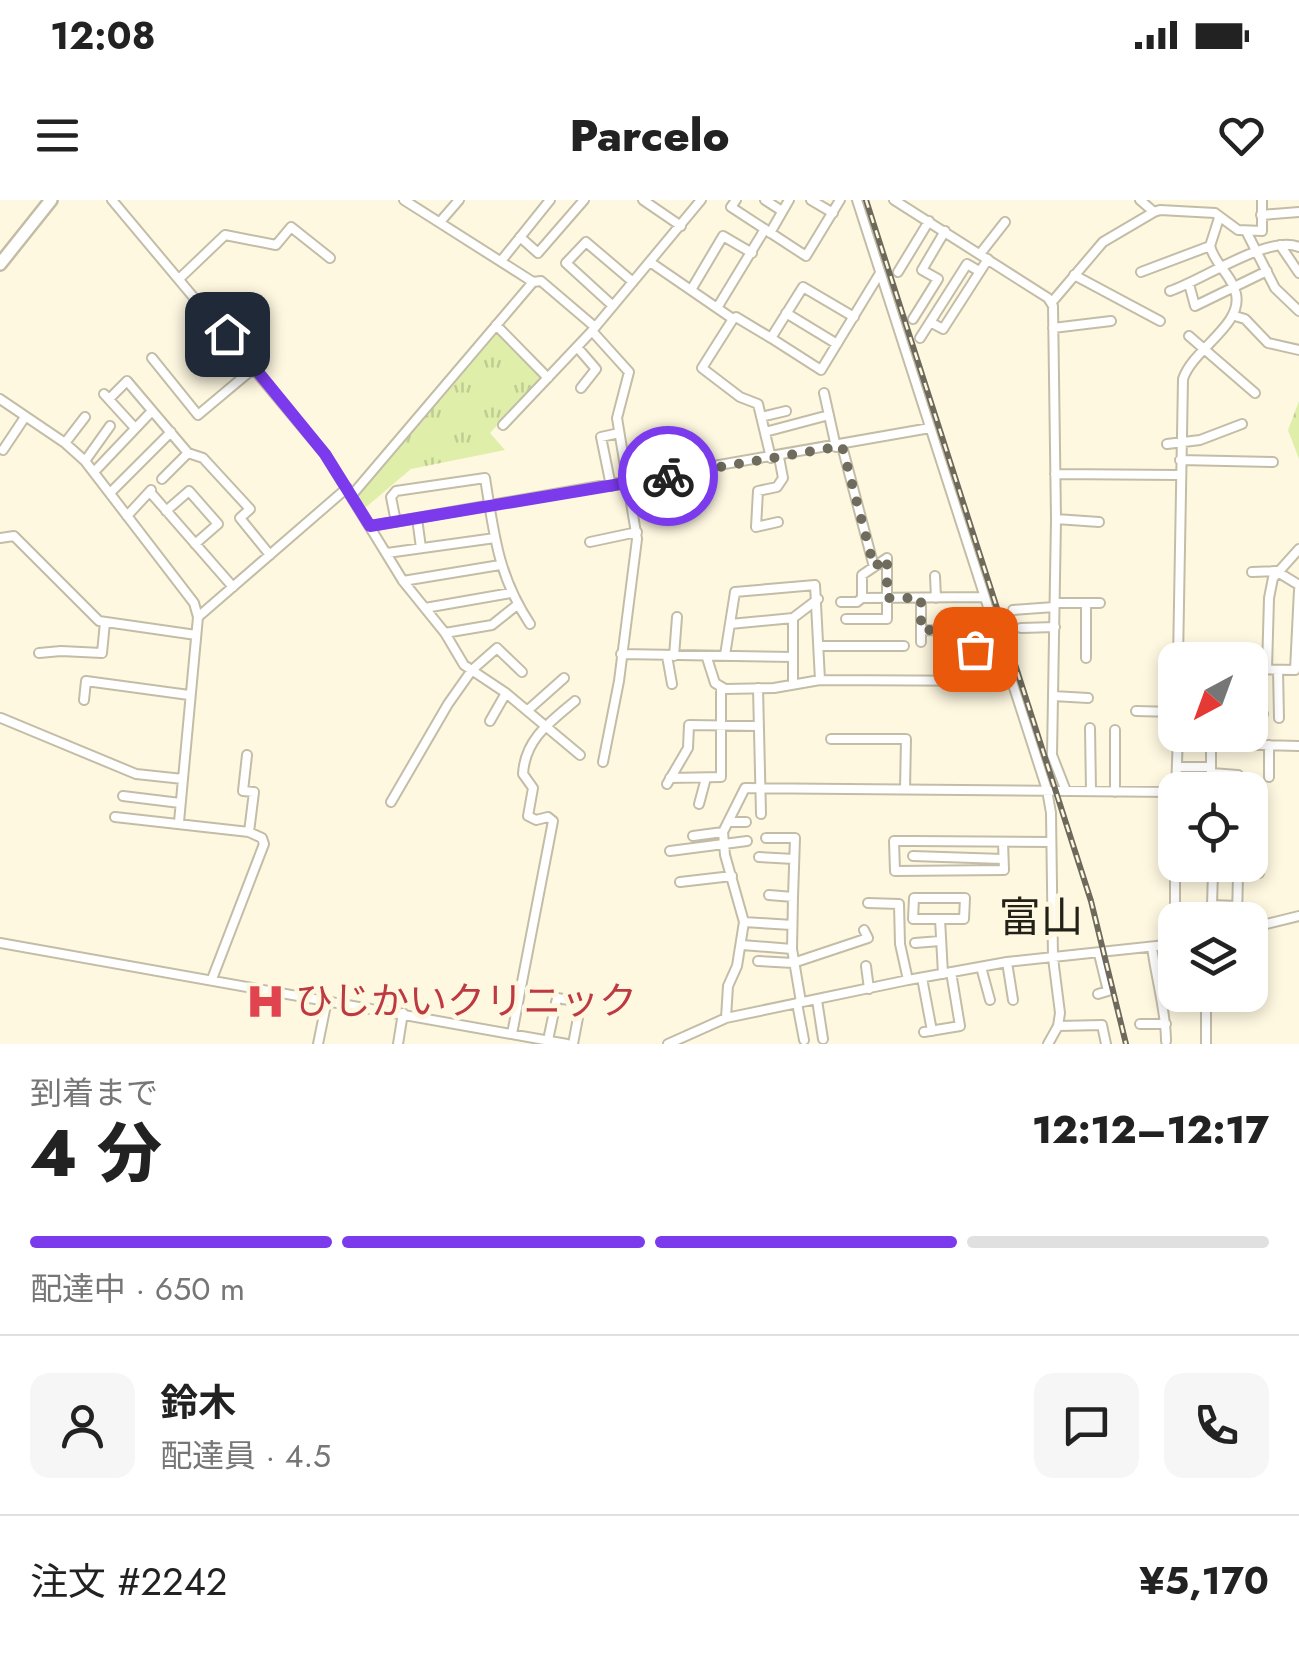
<!DOCTYPE html>
<html lang="ja">
<head>
<meta charset="utf-8">
<style>
	body { margin:0; font-family:Jost,"Noto Sans JP",sans-serif; background:#f6f6f6; color:#222; height:100vh; display:flex; flex-direction:column; font-size:38px; white-space:nowrap }
	* { box-sizing:border-box; margin:0 }
	p { font-size:32px; color:#767676 }
	.icon { flex:none; width:55px; height:55px; fill:none; stroke:currentColor; stroke-width:2; stroke-linecap:round; stroke-linejoin:round }
	.map { position:relative; height:844px; overflow:hidden }
	.drawer { display:flex; flex-direction:column; background:#fff; flex:1 }
	.drawer>* { flex:none }
	.needle { width:65px; rotate:221deg }
	.buttons { position:absolute; left:1158px; top:442px; display:grid; gap:20px }
	.buttons a { display:grid; place-items:center; width:110px; height:110px; border-radius:20px; background:#fff; box-shadow:0 5px 15px #0003; font-size:50px }
	.pin { position:absolute; display:grid; place-items:center; width:85px; height:85px; color:#fff; margin:-42px; border-radius:20px; box-shadow:0 5px 15px #0006 }
	.courier { position:absolute; display:grid; place-items:center; width:100px; height:100px; margin:-50px; border:8px solid #7c3aed; border-radius:50%; background:#fff; color:#222; box-shadow:0 2px 12px #0007 }
	.headline em { font-style:normal; font-weight:800 }
	.headline div { display:flex; flex-direction:column-reverse }
	.headline { display:flex; align-items:center; justify-content:space-between; height:170px; padding:0 30px }
	h1 { font-size:65px; font-weight:800; line-height:75px }
	.bar { display:grid; grid-template-columns:repeat(4,1fr); gap:15px 10px; align-content:center; height:120px; padding:0 30px }
	.bar i { height:12px; border-radius:8px; background:#e0e0e0 }
	.bar .on { background:#7c3aed }
	.bar p { grid-column:span 4 }
	.line { display:flex; align-items:center; gap:25px; padding:0 30px; border-top:2px solid #e0e0e0 }
	.line div { flex:1 }
	.round { display:grid; place-items:center; flex:none; width:105px; height:105px; border-radius:20px; background:#f6f6f6 }
	.status { display:flex; justify-content:space-between; align-items:center; height:70px; padding:0 50px; background:#fff; direction:ltr }
	.status svg { height:28px; fill:currentColor }
	header { display:flex; justify-content:space-between; align-items:center; height:130px; padding:0 30px; background:#fff; font-size:45px; font-weight:800 }
	.map>svg:first-child { display:block }
	.forest { fill:url(#forest-crowns) }
	.park { fill:url(#park-tufts) }
	.lines { fill:none; stroke-linecap:round; stroke-linejoin:round }
	.minor-casing { stroke:#c3bda7; stroke-width:12 }
	.highway-casing { stroke:#c3bda7; stroke-width:16 }
	.minor { stroke:#fff; stroke-width:8 }
	.highway { stroke:#fff; stroke-width:11 }
	.rail-casing { stroke:#6d695c; stroke-width:6 }
	.rail { stroke:#fef8e1; stroke-width:2.5; stroke-dasharray:8; stroke-linecap:butt }
	.done { stroke:#6f6c5e; stroke-width:10; stroke-dasharray:0 18 }
	.route { stroke:#7c3aed; stroke-width:12 }
	.labels { text-anchor:middle; stroke-width:10; stroke-linejoin:round; paint-order:stroke }
	.health-label { font-size:38px; fill:#be3a42; stroke:#fef8e1; text-anchor:start }
	.quarter-label { font-size:42px; fill:#222017; stroke:#fef8e1 }
</style>
</head>
<body>
<div class="status"><b>12:08</b><svg viewBox="0 0 49 12"><path d="M0 12V9h3v3zM5 12V6h3v6zM10 12V3h3v9zM15 12V0h3v12zM26 1h20v11H26zM47 4h2v5h-2z"/></svg></div>
<header><svg class="icon" aria-label="menu" viewBox="0 0 24 24"><path d="M4 6h16M4 12h16M4 18h16"/></svg>Parcelo<svg class="icon" aria-label="heart" viewBox="0 0 24 24"><path d="M12 20l-8-8c-3-5 5-10 8-4 3-6 11-1 8 4z"/></svg></header>
<div class="map">
<svg width="1299" height="844" viewBox="0 0 1299 844">
	<defs>
		<pattern id="forest-crowns" width="20" height="18" patternUnits="userSpaceOnUse" patternTransform="scale(2.5)"><rect width="20" height="18" fill="#dfefaa"/><path d="M2 6a3 3 0 1 1 6 0M12 15a3 3 0 1 1 6 0" fill="none" stroke="#bfcd92"/></pattern>
		<pattern id="park-tufts" width="24" height="20" patternUnits="userSpaceOnUse" patternTransform="scale(2.5)"><rect width="24" height="20" fill="#dfefaa"/><path d="M3 7l-1-3M5 7V3M7 7l1-3M15 17l-1-3M17 17v-4M19 17l1-3" fill="none" stroke="#bfcd92"/></pattern>
	</defs>
	<rect width="100%" height="100%" fill="#fef8e1"/>
	<path class="forest" d="M1299,201V259L1288,230Z"/>
	<path class="park" d="M496,128L544,177L490,233L505,250L411,269L365,308L356,294Z"/>
	<g class="lines">
		<defs>
			<path id="minor" d="M112,0L325,254L403,381L445,433L464,465L506,493L580,555
				M404,0L533,82L541,81L595,127
				M643,0L681,26
				M736,0L731,7L806,56L840,0
				M765,0L782,11
				M811,0L833,13
				M857,0L1047,590L1051,613L1053,758L1060,813L1058,826L1048,844
				M894,0L1048,98L1053,106L1056,319L1052,555L1066,591
				M1140,0L1154,12
				M1261,15L1299,12
				M440,22L459,0
				M1246,31L1275,88L1299,111
				M770,33L789,0
				M520,37L538,53L584,0
				M1280,45L1299,73
				M980,54L1005,22
				M501,61L550,0
				M650,62L733,119L702,168L740,197L758,204L771,258
				M898,72L929,21
				M1141,72L1210,46
				M1074,75L1160,121
				M180,78L225,35L276,45L291,27L330,58
				M1189,84L1195,106L1267,71
				M691,90L723,36L752,53
				M1170,91C1203,80 1269,34 1299,47
				M1052,102L1103,42L1154,12L1160,10L1215,13L1238,30L1262,31V0
				M613,106L566,63L586,42L633,82
				M717,108L765,29
				M786,113L837,144
				M1235,116L1245,119L1268,143L1299,150
				M854,117L803,87L771,138L821,170L880,73
				M733,119L736,117L771,138
				M913,119L938,79L922,70L945,31
				M930,122L943,129L988,59
				M496,125L548,178
				M1053,128L1111,121
				M592,131L629,172L617,218L637,339L619,481L603,562
				M1189,136L1255,193
				M920,138L967,64L979,71
				M577,147L596,169L581,188
				M152,158L198,215L254,168
				M824,193L836,247
				M104,194L135,228
				M0,199L65,243L85,261L194,403L198,417
				M109,199L127,181L188,253L203,258L250,309L240,318L270,355
				M761,217L786,211
				M503,225L592,131L701,0
				M765,232L829,215
				M65,243L85,217
				M1167,244L1200,240L1242,224
				M842,246L874,367
				M3,250L25,217
				M1180,260L1273,262
				M85,261L110,226
				M94,272L152,211
				M1055,274L1179,275
				M162,279L188,253
				M611,286L601,237L619,233
				M150,292L233,387
				M110,293L171,232
				M352,295L533,82
				M166,311L189,291L218,324L195,344
				M127,316L151,290
				M417,318L421,348
				M1056,319L1099,322
				M396,322L391,297L396,291L485,278C494,334 498,376 530,424
				M778,322L756,327L758,291L777,287L783,278L779,257
				M371,326L930,228
				M0,338L14,336L99,421L196,435
				M590,342L637,332
				M387,353L495,338
				M1252,372L1276,371L1299,385
				M935,376L936,398
				M403,381L500,365
				M841,402H857L862,398L984,397
				M1055,403H1100
				M1086,403V458
				M425,408L511,393
				M1013,410L1054,407
				M846,419H887V358L862,375V398
				M730,424L793,418
				M1021,428L1055,427
				M921,430L995,431
				M951,431L950,450L975,449
				M445,433L492,425L517,405
				M921,442V398
				M819,446H904
				M39,453L61,451L102,453L105,422
				M621,454L793,457V418L818,399
				M725,455L735,392L815,385L820,480
				M667,456L672,484
				M674,456L677,417
				M793,457V483
				M707,458L715,483L725,489L774,488L820,480L1011,481
				M1178,460L1183,179C1193,149 1243,125 1236,94C1232,75 1215,65 1210,46L1219,18
				M1250,469L1295,470L1299,390
				M1267,469L1269,398L1273,378L1299,349
				M1278,470L1279,518
				M758,488L761,614
				M1053,496L1088,498
				M84,500L86,481L189,495
				M528,510L564,478
				M1136,511L1175,512
				M1250,513L1263,514
				M1,518L136,574L183,579
				M490,521L506,493
				M1090,528L1091,591
				M1115,530V592
				M1228,535V544L1299,546
				M831,539H906L905,589
				M247,555L243,591L254,592L249,632
				M1177,567H1211V541
				M1211,567V573L1238,575
				M1269,577V545
				M670,578L721,577V488
				M667,584L688,548L689,525L759,526
				M1176,590L1178,535
				M123,596L180,603
				M391,602L448,504L472,470L497,448L522,472
				M699,604L706,578
				M115,617L249,632L262,638L264,644L212,779
				M179,622L198,417L347,288
				M728,622H746
				M693,636L723,632
				M766,638H795L793,697
				M1003,642L1004,670L895,671L894,641H913L1051,642
				M670,651L747,641
				M913,656L1003,659
				M759,657L794,659
				M1238,673H1259L1260,660
				M680,682L732,676
				M769,695L793,697L792,749L801,802
				M914,698H965L964,719H913Z
				M868,703L899,704L900,744L908,780
				M940,719L943,774
				M1237,720L1238,673L1213,672L1212,705L1237,706
				M744,722L792,725
				M1250,728L1299,716
				M0,743L567,844
				M915,743L940,741
				M1175,744V665
				M742,745L792,749
				M1152,747C1156,779 1166,810 1166,841
				M758,761L793,763L868,738L864,730
				M1007,762L1013,800
				M866,766L869,789
				M981,767L990,800
				M922,778L932,831
				M1098,794L1108,791L1099,754
				M1206,795V844
				M817,800L823,839
				M797,803L804,840
				M726,818L728,786L737,766L744,722L725,655L723,632L745,588L1175,592
				M1140,824H1166
				M1058,826L1102,825L1106,844
				M924,832L960,826L951,772
				M512,834L553,621L548,617L536,620L528,616L533,588L523,574C525,539 550,522 575,501
				M548,840L557,798L581,802L573,844
				M318,844L327,800
				M398,844L403,813
				M668,844L726,818L908,780L1007,762L1175,744"/>
			<path id="highway" d="M0,64L51,0"/>
		</defs>
		<use href="#minor" class="minor-casing"/>
		<use href="#highway" class="highway-casing"/>
		<use href="#minor" class="minor"/>
		<use href="#highway" class="highway"/>
		<defs>
			<path id="rail" d="M866,0L1091,701L1126,844"/>
		</defs>
		<use href="#rail" class="rail-casing"/>
		<use href="#rail" class="rail"/>
	</g>
	<g class="lines">
		<path class="done" d="M668,276L842,246L874,367L887,358V398H921V430H950V450L975,449"/>
		<path class="route" d="M227,134L325,254L370,326L668,276"/>
	</g>
	<defs>
		<symbol id="hospital-bare" viewBox="-9 -9 18 18"><path d="M-5-5h3v3.5h4V-5h3V5h-3V1.5h-4V5h-3Z" fill="#e0444e" stroke="#fef8e1" stroke-width="2.5" paint-order="stroke"/></symbol>
	</defs>
	<g fill-rule="evenodd">
		<use href="#hospital-bare" x="238" y="774" width="55" height="55"/>
	</g>
	<g class="labels">
		<g class="health-label">
			<text x="295" y="814">ひじかいクリニック</text>
		</g>
		<g class="quarter-label">
			<text x="1041" y="732">富山</text>
		</g>
	</g>
</svg>
<div class="buttons">
<a><svg class="needle" viewBox="-14 -14 28 28"><path d="M0-13l5 13h-10z" fill="#e53935"/><path d="M0 13l5-13h-10z" fill="#767676"/></svg></a>
<a><svg class="icon" aria-label="locate" viewBox="0 0 24 24"><circle cx="12" cy="12" r="6"/><path d="M12 2v4M12 18v4M2 12h4M18 12h4"/></svg></a>
<a><svg class="icon" aria-label="layers" viewBox="0 0 24 24"><path d="M12 4l9 5-9 5-9-5zM3 14l9 5 9-5"/></svg></a>
</div>
<div class="pin" style="left:975px;top:449px;background:#ea580c"><svg class="icon" aria-label="bag" viewBox="0 0 24 24"><path d="M5 8h14l-1 12H6zM9 8a3 3 0 0 1 6 0"/></svg></div>
<div class="pin" style="left:227px;top:134px;background:#1f2937"><svg class="icon" aria-label="home" viewBox="0 0 24 24"><path d="M3 11l9-7 9 7M6 9v11h12V9"/></svg></div>
<div class="courier" style="left:668px;top:276px"><svg class="icon" aria-label="bike" viewBox="0 0 24 24"><circle cx="6" cy="16" r="4"/><circle cx="18" cy="16" r="4"/><path d="M6 16l4-8h5l3 8M10 8l3 8H6M13 5h3"/></svg></div>
</div>
<section class="drawer">
<div class="headline"><div><h1>4 分</h1><p>到着まで</p></div><em>12:12–12:17</em></div>
<div class="bar"><i class="on"></i><i class="on"></i><i class="on"></i><i></i><p>配達中 · 650 m</p></div>
<div class="line" style="height:180px"><a class="round"><svg class="icon" aria-label="person" viewBox="0 0 24 24"><circle cx="12" cy="8" r="4"/><path d="M4 21q1-7 8-7t8 7"/></svg></a><div><b>鈴木</b><p>配達員 · 4.5</p></div><a class="round"><svg class="icon" aria-label="chat" viewBox="0 0 24 24"><path d="M4 5h16v11H9l-5 4z"/></svg></a><a class="round"><svg class="icon" aria-label="phone" viewBox="0 0 24 24"><path d="M5 4h4l2 5-3 2q2 4 5 5l2-3 5 2v4C11 20 4 13 5 4z"/></svg></a></div>
<div class="line" style="height:130px"><div>注文 #2242</div><b>¥5,170</b></div>
</section>
</body>
</html>
